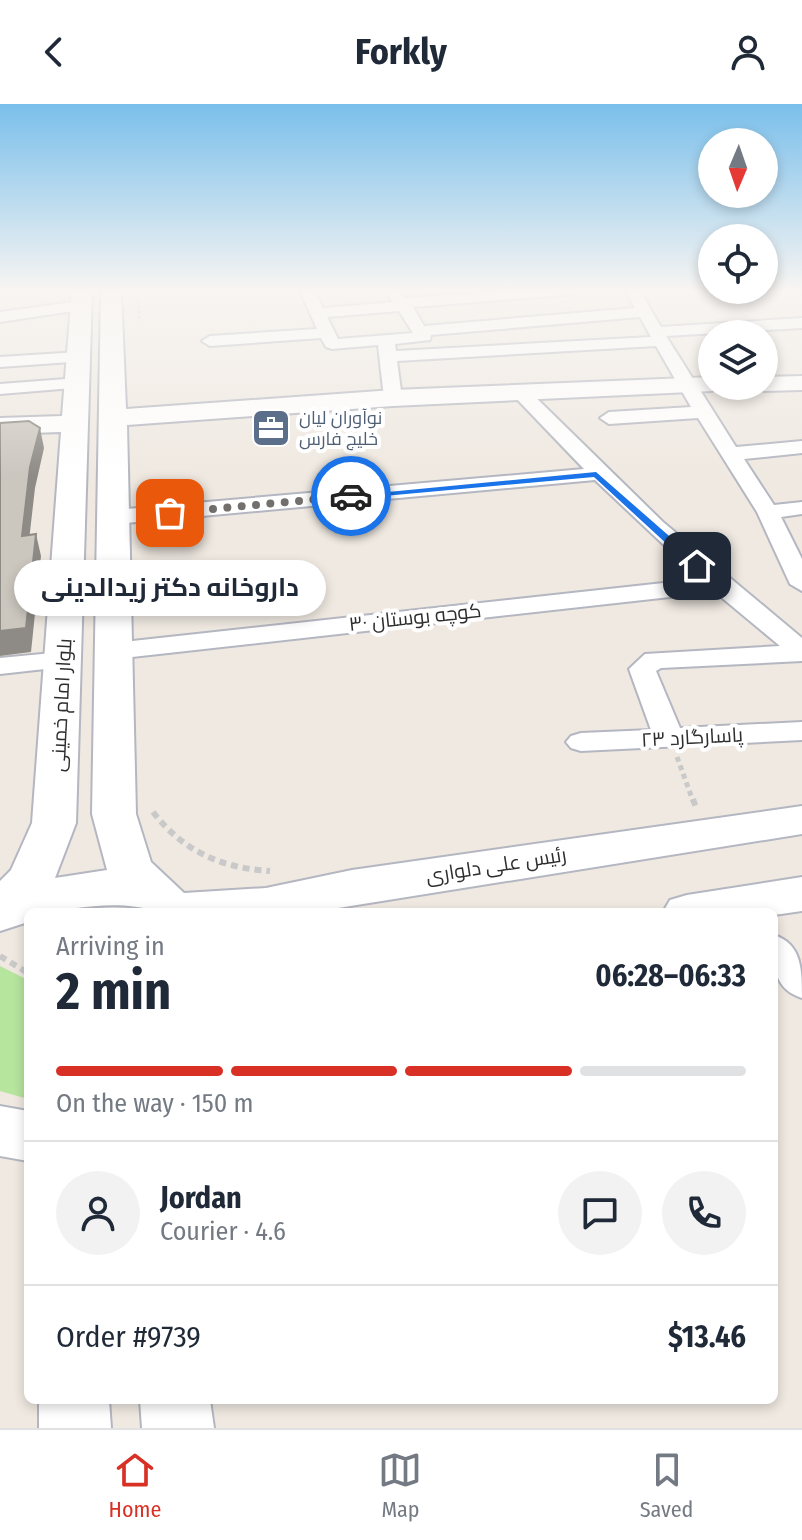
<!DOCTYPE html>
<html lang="en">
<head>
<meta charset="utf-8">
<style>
	body { margin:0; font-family:"Fira Sans Condensed",Cairo,sans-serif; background:#f2f2f3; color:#1f2937; height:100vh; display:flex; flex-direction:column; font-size:30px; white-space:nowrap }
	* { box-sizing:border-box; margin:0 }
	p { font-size:26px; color:#747a83 }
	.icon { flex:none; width:44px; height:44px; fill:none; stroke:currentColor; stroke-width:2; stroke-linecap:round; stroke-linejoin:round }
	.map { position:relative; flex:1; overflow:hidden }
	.panel { position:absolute; left:24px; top:804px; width:754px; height:496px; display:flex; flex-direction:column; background:#fff; border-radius:12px; box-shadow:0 4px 12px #0003 }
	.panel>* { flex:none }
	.needle { width:52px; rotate:182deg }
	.controls { position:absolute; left:698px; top:24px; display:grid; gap:16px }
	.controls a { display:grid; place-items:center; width:80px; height:80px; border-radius:50%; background:#fff; box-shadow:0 4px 12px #0003; font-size:40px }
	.pin { position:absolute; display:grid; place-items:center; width:68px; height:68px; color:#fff; margin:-34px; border-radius:16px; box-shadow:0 4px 12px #0006 }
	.courier { position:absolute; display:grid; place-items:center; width:80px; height:80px; margin:-40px; border:6px solid #1a73e8; border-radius:50%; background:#fff; color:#222; box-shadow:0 2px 10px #0007 }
	.bubble { position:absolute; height:56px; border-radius:28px; background:#fff; box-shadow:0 4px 12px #0003; font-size:26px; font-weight:700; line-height:56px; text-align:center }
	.overview em { font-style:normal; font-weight:700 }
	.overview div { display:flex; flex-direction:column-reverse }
	.overview { display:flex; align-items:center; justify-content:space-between; height:136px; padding:0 32px }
	h1 { font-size:52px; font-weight:700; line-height:60px }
	.bar { display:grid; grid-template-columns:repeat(4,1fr); gap:12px 8px; align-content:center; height:96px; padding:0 32px }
	.bar i { height:10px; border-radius:6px; background:#e0e1e3 }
	.bar .selected { background:#d93025 }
	.bar p { grid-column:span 4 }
	.line { display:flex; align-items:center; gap:20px; padding:0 32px; border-top:2px solid #e0e1e3 }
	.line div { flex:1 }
	.round { display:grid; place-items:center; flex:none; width:84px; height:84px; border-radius:42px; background:#f2f2f3 }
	header { display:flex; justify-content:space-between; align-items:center; height:104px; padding:0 32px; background:#fff; font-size:36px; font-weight:700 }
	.dock { display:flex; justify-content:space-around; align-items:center; height:112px; border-top:2px solid #e0e1e3; background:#fff; font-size:22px; color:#747a83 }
	.dock a { display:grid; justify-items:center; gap:4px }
	.dock .selected { color:#d93025 }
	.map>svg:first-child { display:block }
	.green { fill:#b6e59e }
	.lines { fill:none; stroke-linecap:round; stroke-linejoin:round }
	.street-casing { stroke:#b4b7c1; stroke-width:4 }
	.secondary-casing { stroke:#b4b7c1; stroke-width:4 }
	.path-far2 { stroke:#c9c9c9; stroke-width:3; stroke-dasharray:3 2; stroke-linecap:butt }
	.path-far1 { stroke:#c9c9c9; stroke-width:5; stroke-dasharray:5 4; stroke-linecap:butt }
	.path { stroke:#c9c9c9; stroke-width:6; stroke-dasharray:7 5; stroke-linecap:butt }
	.street { fill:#fff; fill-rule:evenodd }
	.secondary { fill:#fff; fill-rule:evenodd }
	.shaded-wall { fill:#8e8b86 }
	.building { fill:#cbc7bf; stroke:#8e8b86; stroke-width:2 }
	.route { fill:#1a73e8 }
	.done { stroke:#726f6d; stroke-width:8; stroke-dasharray:0 14.4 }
	.labels { text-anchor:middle; stroke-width:8; stroke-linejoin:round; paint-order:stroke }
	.far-service-label { font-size:18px; fill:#4e5e75; stroke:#fff; text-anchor:start }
	.street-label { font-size:20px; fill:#2e2e2e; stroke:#fff }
</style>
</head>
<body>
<header><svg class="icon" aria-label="back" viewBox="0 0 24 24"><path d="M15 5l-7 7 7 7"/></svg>Forkly<svg class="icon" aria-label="person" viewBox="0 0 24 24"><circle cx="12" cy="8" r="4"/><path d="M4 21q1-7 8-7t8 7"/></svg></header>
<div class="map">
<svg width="802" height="1324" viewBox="0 0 802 1324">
	<rect width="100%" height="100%" fill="#efe9e1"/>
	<path class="green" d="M0,862L28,876V995L0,987Z"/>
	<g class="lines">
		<defs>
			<path id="street" d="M300,187H314L323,204L393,198L386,187H400L405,194L511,187H574L567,191L413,203L424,222L635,204L626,187H640L661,223L802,214V224L666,232L736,343L802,337V349L744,355L774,401L802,398V410L781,413L802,455V487L790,480L757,408L698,314L609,320L600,314L609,308L691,303L656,242L397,257L402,294L393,299L384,294L378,241L332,245L326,243L321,234L210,242L202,237L210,232L317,225ZM399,207L413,229L338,235L327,213ZM640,213L651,233L396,247L395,240L430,236L431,231Z
				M81,197L86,199V205L0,218V208Z
				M79,248L87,253L85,257L0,263V253Z
				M79,274L88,279L85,283L0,290V280Z
				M519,282L525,283L663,418L802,534V557L661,564L656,567L680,624L802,618V636L581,647L571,644L566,638L571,632L581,629L651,626L629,565L645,550L780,542L715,488L114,555L105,553L101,547L105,541L114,539L700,475L595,376L115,420L104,413L115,406L584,365L513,291L510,287Z
				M63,548L72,550L76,556L72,562L0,570V554Z
				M774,831C802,840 802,866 802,894C771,884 774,858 774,831Z"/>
			<path id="secondary" d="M72,187H92L76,719L55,774L107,766L92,710L101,187H121L126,305L393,286L712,273V282H723L712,287L393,302L127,321L136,710L151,758L184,789L266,784L352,766L802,702V730L313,808H159C109,793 77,808 28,808V818L0,827V777L11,766L32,719L61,328L0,330V314L62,312Z
				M802,272V286L764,287L753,282H764V273Z
				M802,773V807L774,811V808H663L670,796L687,791Z
				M0,1002L28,1007V1057L0,1052Z
				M39,1296H109L111,1324H39Z
				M140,1296H210L214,1324H142Z"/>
		</defs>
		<use href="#street" class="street-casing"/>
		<use href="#secondary" class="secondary-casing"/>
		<path class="path-far2" d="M138,187L139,218"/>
		<path class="path-far1" d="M677,653L693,697"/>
		<path class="path" d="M693,695L696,704
			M153,708C183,747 221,764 270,767
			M0,852L28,869"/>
		<use href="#street" class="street"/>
		<use href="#secondary" class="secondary"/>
	</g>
	<path class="shaded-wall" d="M40,324L44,344L35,384L27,454L22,432L30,363Z
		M36,430L41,452L31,548L0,552V527Z"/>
	<path class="building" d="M29,317L40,324L30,363L22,432L36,430L26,524L0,527V319Z"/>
	<linearGradient id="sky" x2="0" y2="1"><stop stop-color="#7abfeb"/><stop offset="0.5" stop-color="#f8f5f2"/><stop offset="1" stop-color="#f8f5f2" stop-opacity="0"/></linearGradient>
	<rect width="802" height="372" fill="url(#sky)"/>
	<path class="route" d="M596,368L700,459V464H693L594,373L351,395L346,392Z"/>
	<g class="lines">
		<path class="done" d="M170,409L351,392"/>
	</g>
	<defs>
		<symbol id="office-square" viewBox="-11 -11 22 22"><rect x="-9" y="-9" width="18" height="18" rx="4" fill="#5c6f8a" stroke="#fff"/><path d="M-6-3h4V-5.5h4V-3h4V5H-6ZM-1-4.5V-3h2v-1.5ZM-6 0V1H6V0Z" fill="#fff"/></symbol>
	</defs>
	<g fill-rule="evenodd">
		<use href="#office-square" x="249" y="302" width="44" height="44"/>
	</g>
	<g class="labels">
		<g class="far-service-label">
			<text x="299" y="320">نوآوران لیان<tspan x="299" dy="21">خلیج فارس</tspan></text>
		</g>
		<g class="street-label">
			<text transform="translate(415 513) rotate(-6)" y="7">کوچه بوستان ۳۰</text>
			<text transform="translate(61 601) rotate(-87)" y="7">بلوار امام خمینی</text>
			<text transform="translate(692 633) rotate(-3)" y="7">پاسارگارد ۲۳</text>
			<text transform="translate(496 761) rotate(-9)" y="7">رئیس علی دلواری</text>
		</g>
	</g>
</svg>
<div class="controls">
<a><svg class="needle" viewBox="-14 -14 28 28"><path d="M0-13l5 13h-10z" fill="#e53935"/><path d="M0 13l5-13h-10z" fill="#747a83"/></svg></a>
<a><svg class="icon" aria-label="locate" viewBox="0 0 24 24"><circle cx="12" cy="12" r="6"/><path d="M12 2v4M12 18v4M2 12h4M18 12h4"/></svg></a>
<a><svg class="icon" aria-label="layers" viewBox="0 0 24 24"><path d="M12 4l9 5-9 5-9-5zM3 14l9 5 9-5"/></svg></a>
</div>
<div class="pin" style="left:170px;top:409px;background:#ea580c"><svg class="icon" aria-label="bag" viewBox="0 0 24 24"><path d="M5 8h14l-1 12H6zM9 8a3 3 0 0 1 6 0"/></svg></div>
<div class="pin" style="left:697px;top:462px;background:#1f2937"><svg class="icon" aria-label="home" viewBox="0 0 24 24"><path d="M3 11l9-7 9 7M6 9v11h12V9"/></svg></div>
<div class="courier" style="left:351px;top:392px"><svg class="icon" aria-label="car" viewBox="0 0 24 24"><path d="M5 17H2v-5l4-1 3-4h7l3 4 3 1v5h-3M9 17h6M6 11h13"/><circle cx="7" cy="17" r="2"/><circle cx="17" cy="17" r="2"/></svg></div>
<div class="bubble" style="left:14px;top:456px;width:312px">داروخانه دکتر زیدالدینی</div>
<section class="panel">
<div class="overview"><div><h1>2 min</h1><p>Arriving in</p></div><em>06:28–06:33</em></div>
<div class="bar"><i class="selected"></i><i class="selected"></i><i class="selected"></i><i></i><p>On the way · 150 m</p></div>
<div class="line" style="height:144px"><a class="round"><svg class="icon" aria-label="person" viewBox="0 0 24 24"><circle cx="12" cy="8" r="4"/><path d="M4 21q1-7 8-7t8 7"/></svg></a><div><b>Jordan</b><p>Courier · 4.6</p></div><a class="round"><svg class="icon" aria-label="chat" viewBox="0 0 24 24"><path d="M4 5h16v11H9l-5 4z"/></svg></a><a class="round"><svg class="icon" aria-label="phone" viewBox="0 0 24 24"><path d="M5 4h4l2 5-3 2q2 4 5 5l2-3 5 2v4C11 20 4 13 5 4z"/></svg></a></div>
<div class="line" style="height:104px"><div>Order #9739</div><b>$13.46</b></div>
</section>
</div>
<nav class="dock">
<a class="selected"><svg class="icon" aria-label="home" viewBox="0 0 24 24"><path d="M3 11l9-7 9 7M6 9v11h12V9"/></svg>Home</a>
<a><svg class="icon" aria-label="map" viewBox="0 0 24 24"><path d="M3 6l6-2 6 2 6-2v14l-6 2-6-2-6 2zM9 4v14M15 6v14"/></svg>Map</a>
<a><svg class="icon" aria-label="saved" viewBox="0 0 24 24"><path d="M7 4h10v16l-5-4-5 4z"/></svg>Saved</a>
</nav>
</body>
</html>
